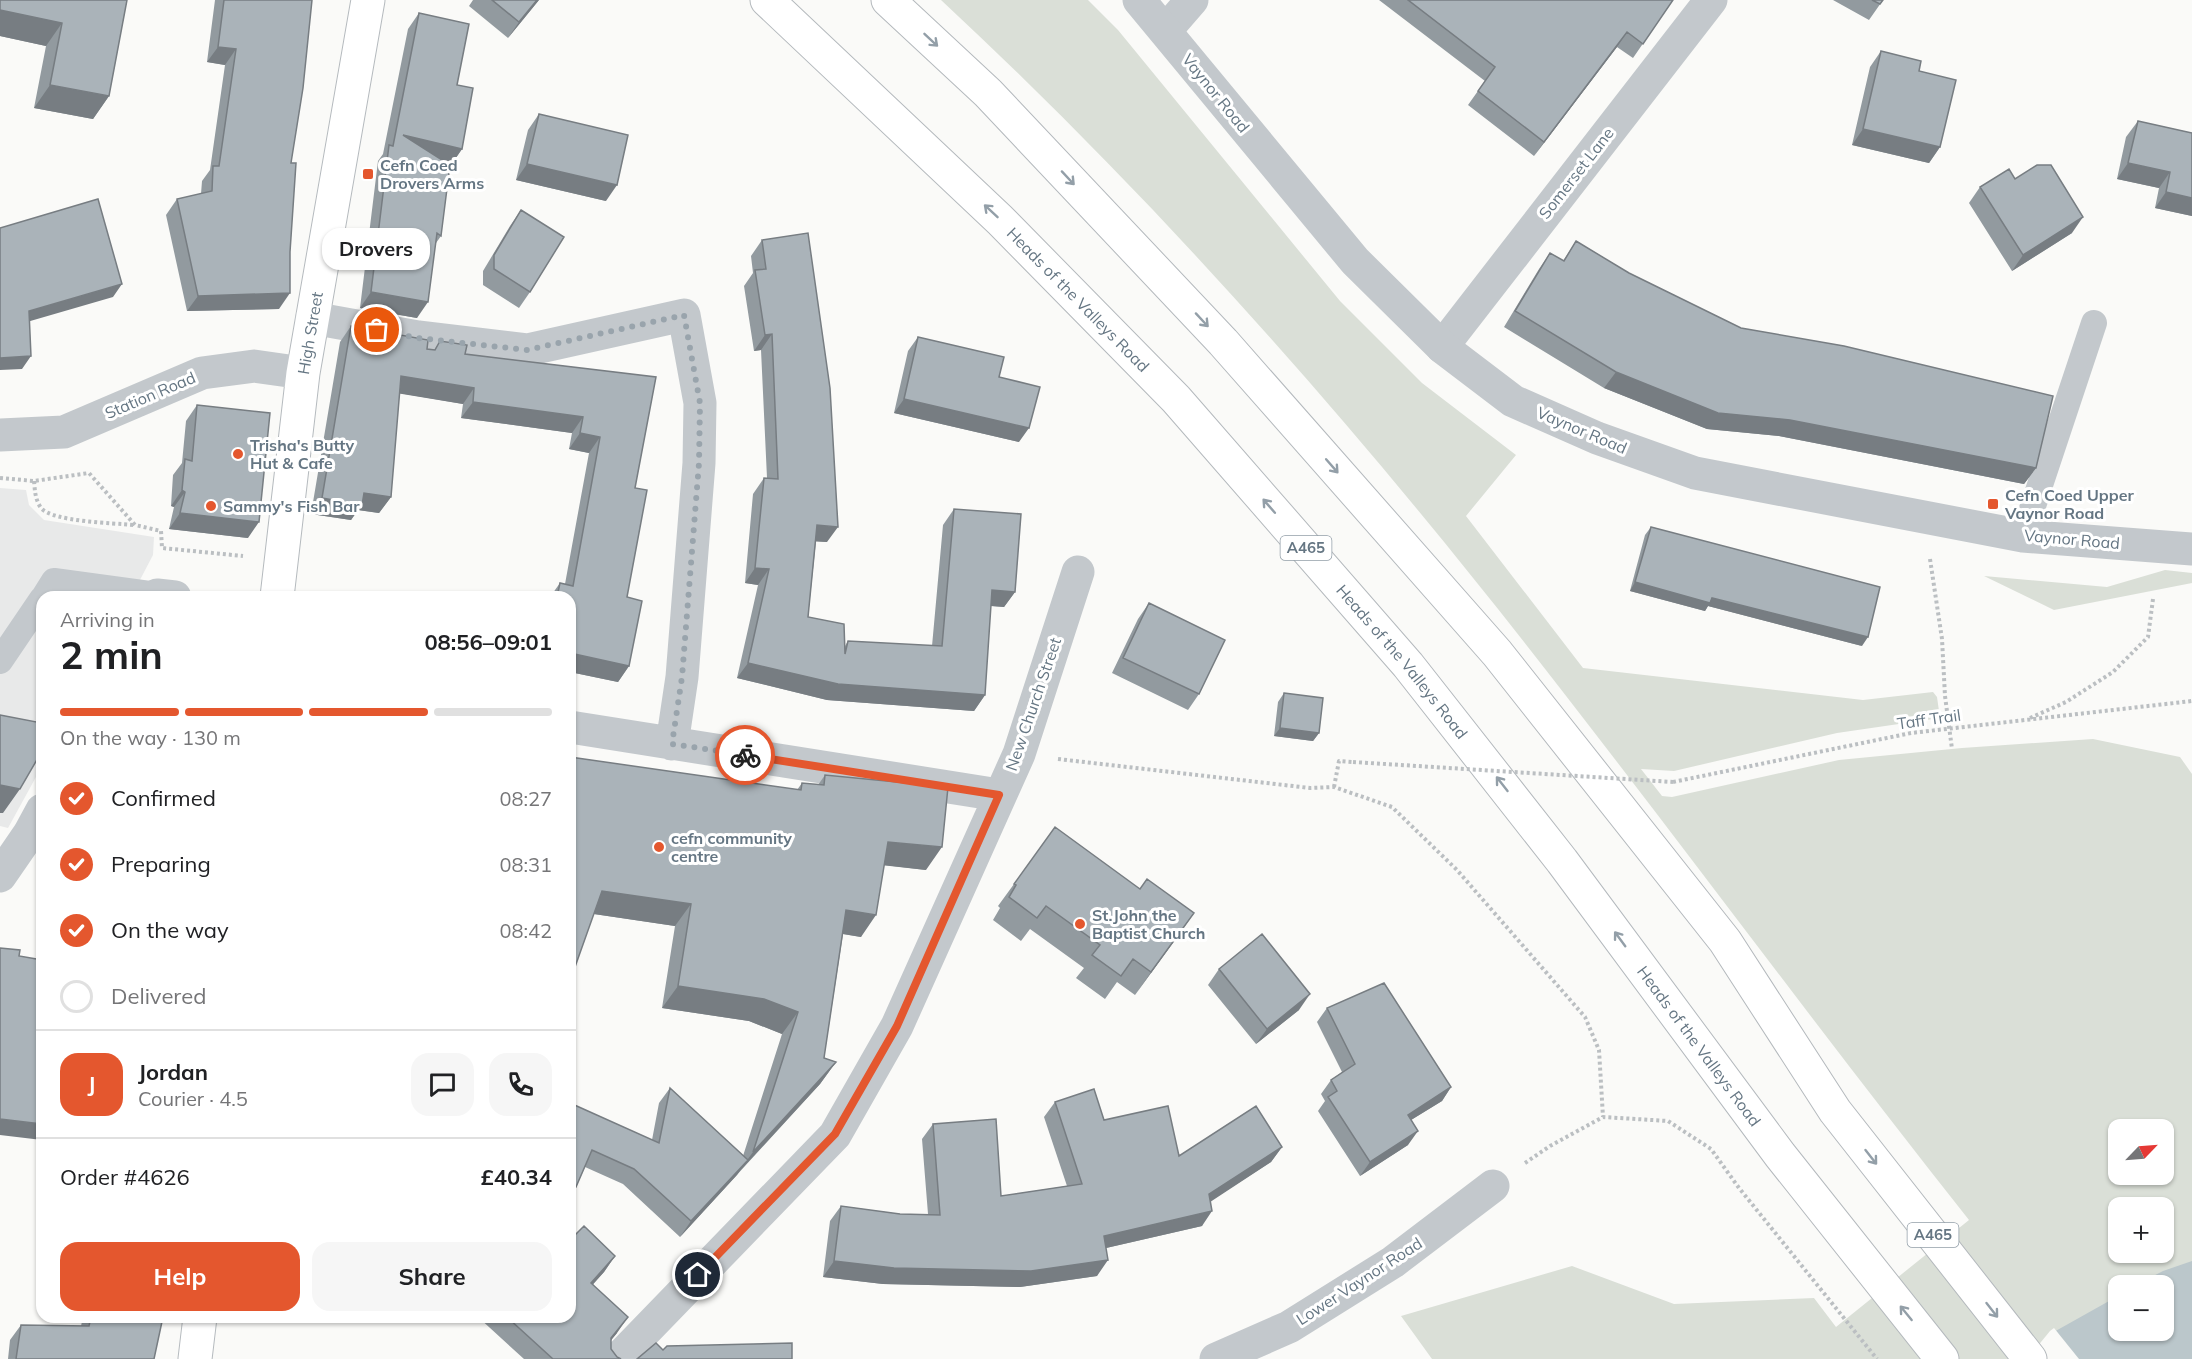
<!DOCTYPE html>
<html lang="en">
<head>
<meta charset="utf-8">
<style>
	body { margin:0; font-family:Mulish,sans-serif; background:#f6f6f6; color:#202124; height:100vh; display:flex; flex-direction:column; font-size:22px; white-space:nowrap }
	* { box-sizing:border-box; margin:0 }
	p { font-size:20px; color:#757577 }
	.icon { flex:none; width:33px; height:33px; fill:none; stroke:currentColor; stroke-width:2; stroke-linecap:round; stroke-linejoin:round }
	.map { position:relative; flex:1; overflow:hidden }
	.drawer { position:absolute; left:36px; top:591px; width:540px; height:732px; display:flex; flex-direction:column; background:#fff; border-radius:18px; box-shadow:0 2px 4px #0004 }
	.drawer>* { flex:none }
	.needle { width:39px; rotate:65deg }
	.buttons { position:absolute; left:2108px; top:1119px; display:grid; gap:12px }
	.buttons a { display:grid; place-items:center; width:66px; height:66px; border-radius:12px; background:#fff; box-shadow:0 2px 4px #0004; font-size:30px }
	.pin { position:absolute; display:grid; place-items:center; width:51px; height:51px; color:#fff; margin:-26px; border:3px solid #fff; border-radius:50%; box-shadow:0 2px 6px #0007 }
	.courier { position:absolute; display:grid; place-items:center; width:60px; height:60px; margin:-30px; border:4px solid #e4572e; border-radius:50%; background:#fff; color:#222; box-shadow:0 2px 8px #0007 }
	.bubble { position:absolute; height:42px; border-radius:18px; background:#fff; box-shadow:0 2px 4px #0004; font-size:20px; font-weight:700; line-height:42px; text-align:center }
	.head em { font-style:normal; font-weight:700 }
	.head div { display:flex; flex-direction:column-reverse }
	.head { display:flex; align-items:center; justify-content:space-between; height:102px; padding:0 24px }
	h1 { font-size:39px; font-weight:700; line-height:45px }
	.bar { display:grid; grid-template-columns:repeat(4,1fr); gap:9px 6px; align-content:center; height:72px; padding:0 24px }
	.bar i { height:8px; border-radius:4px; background:#e0e0e0 }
	.bar .current { background:#e4572e }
	.bar p { grid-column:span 4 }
	.line { display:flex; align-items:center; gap:15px; padding:0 24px; border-top:2px solid #e0e0e0 }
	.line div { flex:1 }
	.round { display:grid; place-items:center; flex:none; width:63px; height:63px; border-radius:18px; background:#f6f6f6 }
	ol { padding:0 24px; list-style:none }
	li { display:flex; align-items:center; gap:18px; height:66px }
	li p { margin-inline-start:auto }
	li .icon { padding:6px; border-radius:50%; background:#e4572e; color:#fff; stroke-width:4 }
	li:last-child { color:#757577 }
	li i { width:33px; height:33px; border:3px solid #e0e0e0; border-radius:50% }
	.primary-button { display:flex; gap:12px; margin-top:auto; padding:12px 24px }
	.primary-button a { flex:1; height:69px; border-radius:18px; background:#e4572e; color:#fff; font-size:24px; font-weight:700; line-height:69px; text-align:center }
	.primary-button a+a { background:#f6f6f6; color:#202124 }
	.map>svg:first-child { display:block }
	.built { fill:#e8e9e9 }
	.green { fill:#dadfd7; fill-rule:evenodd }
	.water { fill:#bbc7cb }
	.pier { fill:#fafaf8 }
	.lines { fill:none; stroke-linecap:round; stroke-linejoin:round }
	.primary-casing { stroke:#b5babe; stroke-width:35 }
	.trunk-casing { stroke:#b4b9bd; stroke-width:35 }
	.path { stroke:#bbbfc2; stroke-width:4; stroke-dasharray:3 3; stroke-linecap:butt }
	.service { stroke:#c3c8cc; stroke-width:26 }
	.minor { stroke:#c3c8cc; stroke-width:33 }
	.tertiary { stroke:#c3c8cc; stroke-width:33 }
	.primary { stroke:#fff; stroke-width:33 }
	.trunk { stroke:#fff; stroke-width:33 }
	.path-bridge { stroke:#bbbfc2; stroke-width:4; stroke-dasharray:3 3; stroke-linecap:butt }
	.wall { fill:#929a9f }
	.shaded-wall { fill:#777d82 }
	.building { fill:#aab3b9; stroke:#777d82; stroke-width:1.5 }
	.oneway { stroke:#939fa8 }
	.done { stroke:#99a4ac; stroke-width:6; stroke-dasharray:0 10.8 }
	.route { stroke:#e4572e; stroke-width:8 }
	.poi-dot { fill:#e4572e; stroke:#fff; stroke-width:2 }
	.labels { text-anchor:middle; stroke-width:6; stroke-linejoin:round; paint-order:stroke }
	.shield { fill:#fff; stroke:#939fa8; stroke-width:1.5 }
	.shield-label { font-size:15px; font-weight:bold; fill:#657683 }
	.street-label { font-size:16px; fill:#657683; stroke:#fff }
	.poi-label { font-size:16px; font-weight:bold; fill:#657683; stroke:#fff; text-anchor:start }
</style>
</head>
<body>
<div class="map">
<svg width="2192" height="1359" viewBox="0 0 2192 1359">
	<rect width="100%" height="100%" fill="#fafaf8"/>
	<path class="built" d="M0,488L26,490L29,505L44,520L154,537L153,555L131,597H42V766L8,828L0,826Z"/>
	<path class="green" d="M941,0H1088L1118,30L1340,301L1422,383L1516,455L1466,516L1583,668L1863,700L1933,692L1937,697L1940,718L1837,733L1674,771L1641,769L1662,796L1672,797L1839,760L1962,748L2093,739L2180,757L2192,774V1359H1432L1401,1316L1572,1266L1674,1304L1814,1298L1836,1327L1969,1220C1831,1046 1699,867 1563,692C1373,446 1168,211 941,0ZM2118,1130H2163V1174H2118ZM2118,1208H2163V1252H2118ZM2118,1286H2163V1330H2118Z
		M2165,570L2192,573V583L2054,610L1984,576L2107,587Z"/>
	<path class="water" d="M2192,1261V1359H2030L2052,1333L2118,1296V1330H2163V1286L2136,1285L2163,1271Z"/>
	<path class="pier" d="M2054,1328L2079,1359H2027L2050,1331Z"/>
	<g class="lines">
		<defs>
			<g id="primary">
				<path id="s1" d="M277,597L303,373L368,0"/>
				<path d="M195,1359L200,1317"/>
			</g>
			<g id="trunk">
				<path id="s2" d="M767,0L1000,220L1176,399L1408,665L1562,861L1780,1155L1942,1359"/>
				<path d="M888,0L988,93L1223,342L1497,653L1725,941L1835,1111L2030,1359"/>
			</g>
		</defs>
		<use href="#primary" class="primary-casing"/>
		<use href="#trunk" class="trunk-casing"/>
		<path class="path" d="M0,478L34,481L89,473L135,525L161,531L162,548L243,556
			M34,481C35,491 35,499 41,508C53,522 114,523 134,525
			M1930,559L1942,639L1945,696
			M2030,718L2066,702L2113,672L2148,637L2153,599
			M1058,759L1310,788L1334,787L1392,807L1457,870L1585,1017L1599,1050L1603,1117
			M1673,782L1911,733L2192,701
			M1334,787L1339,761L1353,762
			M1525,1163L1550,1146L1603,1117L1668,1121L1711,1149L1739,1188L1877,1359"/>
		<path class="service" d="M2023,536L2094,323
			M44,597L54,581L157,595
			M0,661L42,599"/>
		<path class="minor" d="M1166,30L1192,0
			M312,318L418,337L527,350L684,315L700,403L699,463L682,677L672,744
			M1442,347L1711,0
			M0,435L64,432L202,373L254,366L303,373
			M156,597L157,595L175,597
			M570,727L999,795
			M0,876L29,834L42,810
			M618,1359L835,1135L897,1026L1019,754L1078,572
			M1216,1359L1289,1327L1393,1262L1493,1186"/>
		<path class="tertiary" d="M1139,0L1355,261L1442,347L1513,401L1597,438L1695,473L2023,536L2192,549"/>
		<use href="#primary" class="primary"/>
		<use href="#trunk" class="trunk"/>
		<path class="path-bridge" d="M1945,696L1952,749
			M1353,762L1673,782"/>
	</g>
	<path class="wall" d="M0,0H127L109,96L93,119L34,108L46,46L0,36Z
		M215,0H312L291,163L279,309L187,311L166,215L177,199L201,194L202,181L210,170L225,65L207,62Z
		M473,0H539L508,38L469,6Z
		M1379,0H1673L1633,58L1617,47L1534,156L1468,105L1485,81Z
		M1833,0H1883L1869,20Z
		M419,13L457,85L462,149L451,165L449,164L441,236L436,243L417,318L360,308L378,161L383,154L408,29Z
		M1881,51L1919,71L1940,147L1929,163L1852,145L1870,67Z
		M539,114L606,201L516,180L528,130Z
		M2138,121L2192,133V216L2155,208L2159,188L2117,179L2126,137Z
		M1980,187L2072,233L2012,271L1969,203Z
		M521,210L530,292L519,308L483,285V271L510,226Z
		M762,240L827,542L816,541L808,617L845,646L848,641L932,646L943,525L954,509L1015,592L1004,607L990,606L985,695L974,711L827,700L737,678L758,585L745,583L753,494L764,478H767L761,350L754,351L744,286L753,273L751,256Z
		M1576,241L1629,273L1741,328L2036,468L2024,484L1779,436L1707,429L1604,388L1504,327L1539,269L1550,253L1563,261Z
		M351,326L427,349L434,350L440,341L465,354L656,377L635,488L627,597L629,666L618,682L570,672V597H550L560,583L565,584L589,453L569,449L572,433L461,418L463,404L399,393L391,497L379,513L358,510L351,520L311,514L340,342Z
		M918,337L999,377L1019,442L894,413L908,351Z
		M197,405L248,538L169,529L174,507L171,506L173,475L182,463L186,421Z
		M1651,527L1862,646L1708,606L1705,611L1630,591L1645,535Z
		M1149,603L1199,694L1188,710L1112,673L1138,619Z
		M1284,693L1319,733L1313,741L1274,736L1278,702Z
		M570,757L797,790L802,783L818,785L825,775L926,870L884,865L861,937L843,934L824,1058L836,1062L820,1084L680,1237L623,1184L585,1167L576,1187L570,1195V1103L652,1140L659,1103L670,1088L743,1156L782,1034L749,1021L662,1008L675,926L594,914Z
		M1014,884L1140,889L1194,913L1135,995L1117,982L1105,999L1076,978L1084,968L1030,929L1021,941L993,920L1000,908L998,906Z
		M1219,969L1299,1010L1256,1044L1208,985Z
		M1327,1008L1451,1087L1442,1101L1411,1120L1408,1145L1360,1176L1318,1111L1325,1101L1321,1094L1331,1080L1342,1072L1317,1022Z
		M1055,1102L1104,1120L1179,1156L1282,1147L1271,1162L1210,1201L1202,1226L1106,1248L1097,1276L1020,1287L883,1284L823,1277L830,1221L841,1206L900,1214H928L922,1139L933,1124L1001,1196L1067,1186L1044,1117Z
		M570,1240L615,1256L604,1272L593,1284L617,1333L611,1340V1349L617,1357L621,1359H524L478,1317H570Z
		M83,1317H163L154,1359H8L10,1340L21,1325L81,1326Z"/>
	<path class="shaded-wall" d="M537,0H539L508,38L519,22Z
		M0,10L62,23L46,46L0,36Z
		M1627,32L1617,47L1534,156L1544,142Z
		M218,47L236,49L225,65L207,62Z
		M50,85L109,96L93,119L34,108Z
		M1863,129L1940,147L1929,163L1852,145Z
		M403,135L462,149L451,165L391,151Z
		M2128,163L2170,172L2159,188L2117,179Z
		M527,164L617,185L606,201L516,180Z
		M2166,192L2192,198V216L2155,208Z
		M2083,217L2072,233L2012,271L2023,255Z
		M122,284L113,297L20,324L29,311Z
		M371,292L428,302L417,318L360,308Z
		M290,293L279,309L187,311L198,296Z
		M772,334L761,350L754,351L765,335Z
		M31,356L22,369L0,370V358Z
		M1616,372L2036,468L2024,484L1779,436L1707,429L1604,388Z
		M401,376L474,388L463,404L390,392Z
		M904,399L1029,428L1019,442L894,413Z
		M473,402L583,417L572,433L461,418Z
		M580,433L600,437L589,453L569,449Z
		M182,490L185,492L174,507L171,506Z
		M364,493L391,497L379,513L358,510L351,520L311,514L322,498Z
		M180,513L259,522L248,538L169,529Z
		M817,525L838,527L827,542L806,541Z
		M755,568L769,569L758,585L745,583Z
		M1635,582L1712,598L1868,637L1862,646L1708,606L1705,611L1630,591Z
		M992,590L1015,592L1004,607L981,605Z
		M570,653L629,666L618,682L570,672Z
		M748,663L985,695L974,711L827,700L737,678Z
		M1280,728L1319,733L1313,741L1274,736Z
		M0,785L20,789L3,813H0Z
		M888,842L942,847L926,870L872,864Z
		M602,891L691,904L675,926L587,913Z
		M846,910L876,915L861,937L831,932Z
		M1194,913L1178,936L1135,995L1151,972Z
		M678,986L764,999L798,1012L782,1034L749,1021L662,1008Z
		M1310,994L1299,1010L1256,1044L1267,1029Z
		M836,1062L820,1084L737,1174L753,1152Z
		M1451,1087L1442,1101L1398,1128L1408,1115Z
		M0,1119L42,1124V1140L0,1135Z
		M1418,1131L1408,1145L1360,1176L1370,1162Z
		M1282,1147L1271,1162L1198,1210L1209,1194Z
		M748,1160L737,1175L680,1237L691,1221Z
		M1212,1211L1202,1226L1093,1251L1104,1236Z
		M615,1256L604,1272L580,1299L591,1283Z
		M1108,1260L1097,1276L1020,1287L883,1284L823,1277L834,1261Z
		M628,1317L617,1333L600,1354L611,1338Z"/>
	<path class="building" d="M0,0H127L109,96L50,85L62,23L0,10Z
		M224,0H312L303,88L291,163H296L290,252V293L198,296L177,199L212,191L213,166H219L236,49L218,47Z
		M492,0H537L519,22Z
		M1408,0H1673L1643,44L1627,32L1544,142L1478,91L1495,67Z
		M1872,0H1883L1880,4Z
		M419,13L469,24L457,85L473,88L462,149L403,135L450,165L441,236L437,233L428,302L371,292L389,145L393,146Z
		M1881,51L1921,61L1919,71L1956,80L1940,147L1863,129Z
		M539,114L628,135L617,185L527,164Z
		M2138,121L2192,133V198L2166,192L2170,172L2128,163Z
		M2037,165H2051L2083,217L2023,255L1980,187L2009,169L2015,179Z
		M98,199L122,284L29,311L31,356L0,358V228Z
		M521,210L564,237L530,292L494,269V255Z
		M808,233L830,388L838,527L817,525L808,617L844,624L845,654L848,641L942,646L954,509L1021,514L1015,592L992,590L985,695L838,684L748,663L769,569L755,568L764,478L778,479L772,334L765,335L755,270L766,269L762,240Z
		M1576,241L1629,273L1741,328L1844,346L2053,396L2036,468L1790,420L1718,413L1616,372L1515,311L1550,253L1564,261Z
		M351,326L428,340L427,349L435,350L440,341L467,345L465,354L656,377L635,488L647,490L627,597L642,601L629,666L570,653V597H557L560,583L573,586L600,437L580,433L583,417L473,402L474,388L401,376L391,497L364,493L362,505L322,498Z
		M918,337L1004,357L999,377L1040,387L1029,428L904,399Z
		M197,405L270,413L259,522L180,513L185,492L182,490L185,459L192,461Z
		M1651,527L1880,587L1868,637L1712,598L1710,603L1635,582Z
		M1149,603L1225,640L1199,694L1123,658Z
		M1284,693L1323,698L1319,733L1280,728Z
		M0,715L42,723V751L20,789L0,785Z
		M570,757L801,790L802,783L824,785L825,775L948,787L942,847L888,842L876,915L846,910L824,1058L836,1062L753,1152L798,1012L764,999L678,986L691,904L602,891L570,981Z
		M1055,827L1140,889L1147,879L1194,913L1151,972L1133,959L1121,976L1092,955L1100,945L1046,906L1037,918L1009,897L1016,885L1014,884Z
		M1262,934L1310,994L1267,1029L1219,969Z
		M0,948L20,950L19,956L42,960V1124L0,1119Z
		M1384,983L1451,1087L1408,1115L1418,1131L1370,1162L1328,1097L1337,1091L1331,1080L1355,1064L1327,1008Z
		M670,1088L748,1160L691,1221L634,1169L592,1150L576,1187L570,1184V1103L659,1143Z
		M1094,1089L1104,1120L1168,1106L1179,1156L1256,1106L1282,1147L1209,1194L1212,1211L1104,1236L1108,1260L1031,1271L894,1268L834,1261L841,1206L900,1214L940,1215L933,1124L996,1119L1001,1196L1082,1184L1055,1102Z
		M584,1226L615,1256L591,1283L628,1317L611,1338V1349L617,1357L621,1359H553L507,1317H570V1240Z
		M91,1317H163L154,1359H16L21,1325L89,1326Z
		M656,1343L663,1350L667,1346L792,1343V1359H637Z"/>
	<defs><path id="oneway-shaft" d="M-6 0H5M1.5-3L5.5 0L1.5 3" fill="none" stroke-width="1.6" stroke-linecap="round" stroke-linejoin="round" transform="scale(1.5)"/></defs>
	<g class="oneway">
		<use href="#oneway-shaft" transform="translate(931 40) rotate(43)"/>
		<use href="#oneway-shaft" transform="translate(1068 178) rotate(47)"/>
		<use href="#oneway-shaft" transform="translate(991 211) rotate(-137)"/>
		<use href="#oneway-shaft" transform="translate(1202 320) rotate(47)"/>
		<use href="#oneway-shaft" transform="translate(1332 466) rotate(49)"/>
		<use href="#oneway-shaft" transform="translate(1269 506) rotate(-131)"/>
		<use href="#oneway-shaft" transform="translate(1502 784) rotate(-128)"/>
		<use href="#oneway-shaft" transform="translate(1620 939) rotate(-126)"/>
		<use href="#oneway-shaft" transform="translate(1871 1157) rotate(52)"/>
		<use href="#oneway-shaft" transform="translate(1992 1310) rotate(52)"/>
		<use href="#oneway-shaft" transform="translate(1906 1313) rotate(-129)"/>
	</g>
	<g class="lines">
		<path class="done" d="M377,330L418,338L527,350L684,315L700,403L699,463L682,677L672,744L745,755"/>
		<path class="route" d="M698,1275L835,1134L897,1026L999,795L745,755"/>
	</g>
	<g class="poi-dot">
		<rect x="362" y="168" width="12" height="12" rx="3"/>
		<circle cx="238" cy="454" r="6"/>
		<rect x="1987" y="498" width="12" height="12" rx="3"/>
		<circle cx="211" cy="506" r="6"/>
		<circle cx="659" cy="847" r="6"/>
		<circle cx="1080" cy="924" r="6"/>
	</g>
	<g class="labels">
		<g class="shield">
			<rect x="1280.5" y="536" width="51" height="24" rx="4.5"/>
			<rect x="1907.5" y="1223" width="51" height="24" rx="4.5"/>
		</g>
		<g class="shield-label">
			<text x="1306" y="553">A465</text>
			<text x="1933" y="1240">A465</text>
		</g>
		<g class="street-label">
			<text transform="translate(1216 93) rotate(51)" y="6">Vaynor Road</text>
			<text transform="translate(1576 173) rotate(-52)" y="6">Somerset Lane</text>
			<text dy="6" stroke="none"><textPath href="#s2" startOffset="432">Heads of the Valleys Road</textPath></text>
			<text dy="6" stroke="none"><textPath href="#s1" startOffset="266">High Street</textPath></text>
			<text transform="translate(150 395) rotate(-23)" y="6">Station Road</text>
			<text transform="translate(1582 430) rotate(23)" y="6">Vaynor Road</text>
			<text transform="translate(2072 539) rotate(5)" y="6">Vaynor Road</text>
			<text dy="6" stroke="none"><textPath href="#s2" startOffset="918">Heads of the Valleys Road</textPath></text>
			<text transform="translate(1033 704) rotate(-71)" y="6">New Church Street</text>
			<text transform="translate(1929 719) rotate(-8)" y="6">Taff Trail</text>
			<text dy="6" stroke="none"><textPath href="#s2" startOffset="1404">Heads of the Valleys Road</textPath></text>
			<text transform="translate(1359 1281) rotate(-33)" y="6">Lower Vaynor Road</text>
		</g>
		<g class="poi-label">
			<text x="380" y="171">Cefn Coed<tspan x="380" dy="18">Drovers Arms</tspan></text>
			<text x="250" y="451">Trisha's Butty<tspan x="250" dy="18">Hut &amp; Cafe</tspan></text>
			<text x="2005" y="501">Cefn Coed Upper<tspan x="2005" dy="18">Vaynor Road</tspan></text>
			<text x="223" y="512">Sammy's Fish Bar</text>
			<text x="671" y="844">cefn community<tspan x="671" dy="18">centre</tspan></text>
			<text x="1092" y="921">St.John the<tspan x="1092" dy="18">Baptist Church</tspan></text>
		</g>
	</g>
</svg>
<div class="buttons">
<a><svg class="needle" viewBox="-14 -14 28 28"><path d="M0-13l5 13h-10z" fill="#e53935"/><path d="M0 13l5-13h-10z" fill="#757577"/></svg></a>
<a>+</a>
<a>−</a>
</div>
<div class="pin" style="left:377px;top:330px;background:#ea580c"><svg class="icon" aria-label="bag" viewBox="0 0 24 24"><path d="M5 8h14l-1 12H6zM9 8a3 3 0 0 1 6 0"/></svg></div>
<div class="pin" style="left:698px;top:1275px;background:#1f2937"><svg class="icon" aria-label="home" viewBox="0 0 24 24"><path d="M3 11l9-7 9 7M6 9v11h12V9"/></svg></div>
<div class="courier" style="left:745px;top:755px"><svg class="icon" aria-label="bike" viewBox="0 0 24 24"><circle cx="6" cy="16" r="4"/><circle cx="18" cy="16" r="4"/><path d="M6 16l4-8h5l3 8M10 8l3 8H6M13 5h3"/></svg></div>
<div class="bubble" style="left:322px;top:228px;width:108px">Drovers</div>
<section class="drawer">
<div class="head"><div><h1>2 min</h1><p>Arriving in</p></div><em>08:56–09:01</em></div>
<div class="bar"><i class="current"></i><i class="current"></i><i class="current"></i><i></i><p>On the way · 130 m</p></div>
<ol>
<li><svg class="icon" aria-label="check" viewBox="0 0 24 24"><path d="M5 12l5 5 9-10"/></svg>Confirmed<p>08:27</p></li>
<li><svg class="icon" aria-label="check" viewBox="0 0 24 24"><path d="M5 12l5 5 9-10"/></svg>Preparing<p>08:31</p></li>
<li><svg class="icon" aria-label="check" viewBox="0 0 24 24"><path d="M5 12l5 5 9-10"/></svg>On the way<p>08:42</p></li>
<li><i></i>Delivered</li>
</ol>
<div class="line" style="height:108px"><b class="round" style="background:#e4572e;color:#fff">J</b><div><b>Jordan</b><p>Courier · 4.5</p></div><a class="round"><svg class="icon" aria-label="chat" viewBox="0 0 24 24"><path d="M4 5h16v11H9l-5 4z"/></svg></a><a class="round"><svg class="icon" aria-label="phone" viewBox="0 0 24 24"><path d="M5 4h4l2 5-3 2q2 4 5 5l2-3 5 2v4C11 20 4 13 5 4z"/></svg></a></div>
<div class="line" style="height:78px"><div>Order #4626</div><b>£40.34</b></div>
<div class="primary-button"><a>Help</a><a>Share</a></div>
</section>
</div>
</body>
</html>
